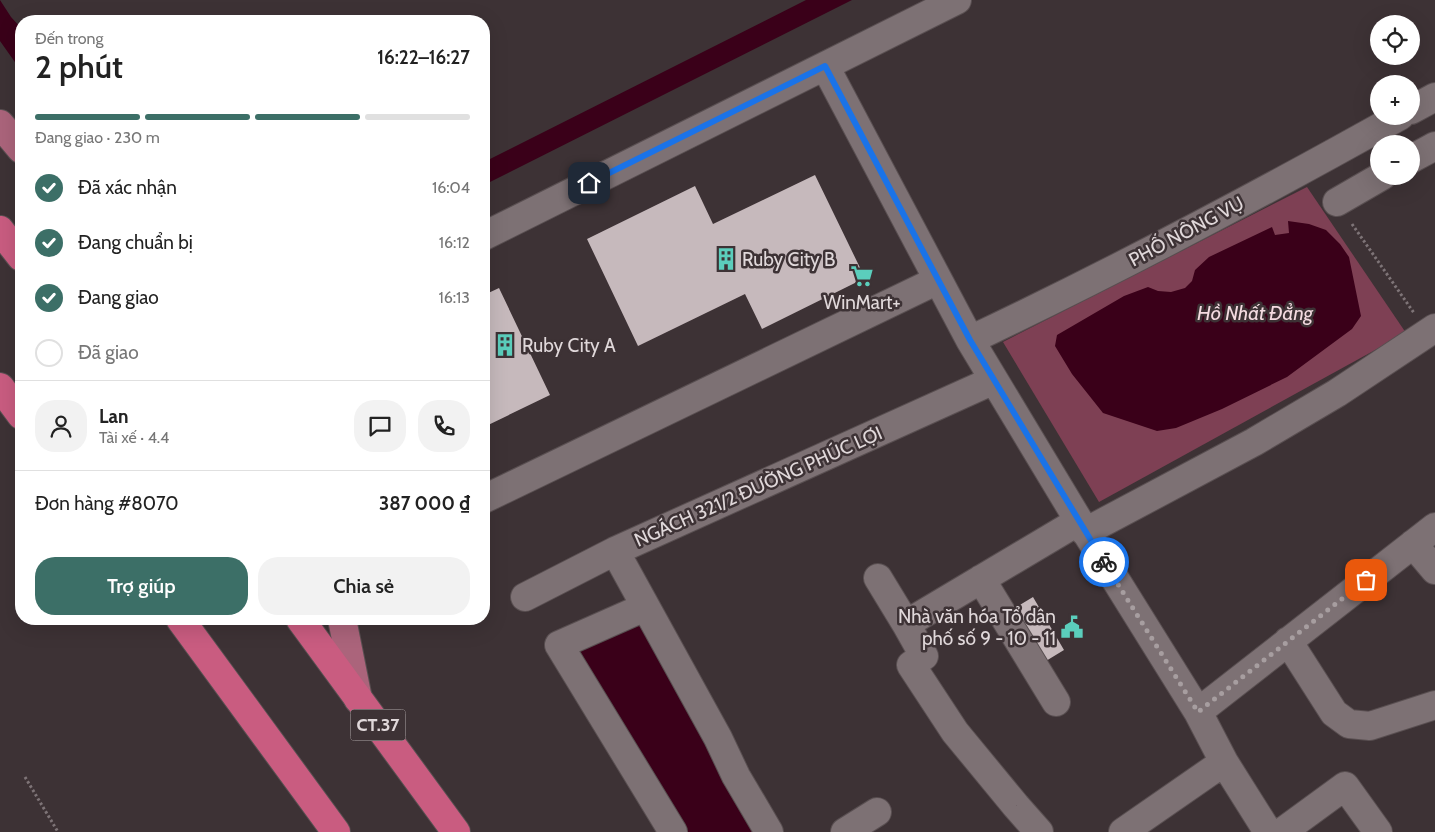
<!DOCTYPE html>
<html lang="vi">
<head>
<meta charset="utf-8">
<style>
	body { margin:0; font-family:Cabin,sans-serif; background:#f2f2f2; color:#222; height:100vh; display:flex; flex-direction:column; font-size:19px; white-space:nowrap }
	* { box-sizing:border-box; margin:0 }
	p { font-size:16px; color:#767676 }
	.icon { flex:none; width:28px; height:28px; fill:none; stroke:currentColor; stroke-width:2; stroke-linecap:round; stroke-linejoin:round }
	.map { position:relative; flex:1; overflow:hidden }
	.drawer { position:absolute; left:15px; top:15px; width:475px; height:610px; display:flex; flex-direction:column; background:#fff; border-radius:20px; box-shadow:0 5px 20px #0002 }
	.drawer>* { flex:none }
	.buttons { position:absolute; left:1370px; top:15px; display:grid; gap:10px }
	.buttons a { display:grid; place-items:center; width:50px; height:50px; border-radius:50%; background:#fff; box-shadow:0 5px 20px #0002; font-size:25px }
	.pin { position:absolute; display:grid; place-items:center; width:42px; height:42px; color:#fff; margin:-21px; border-radius:10px; box-shadow:0 2px 8px #0006 }
	.courier { position:absolute; display:grid; place-items:center; width:50px; height:50px; margin:-25px; border:4px solid #1a73e8; border-radius:50%; background:#fff; color:#222; box-shadow:0 1px 6px #0007 }
	.head em { font-style:normal; font-weight:600 }
	.head div { display:flex; flex-direction:column-reverse }
	.head { display:flex; align-items:center; justify-content:space-between; height:85px; padding:0 20px }
	h1 { font-size:32px; font-weight:600; line-height:38px }
	.bar { display:grid; grid-template-columns:repeat(4,1fr); gap:8px 5px; align-content:center; height:60px; padding:0 20px }
	.bar i { height:6px; border-radius:4px; background:#e0e0e0 }
	.bar .selected { background:#3c6f67 }
	.bar p { grid-column:span 4 }
	.line { display:flex; align-items:center; gap:12px; padding:0 20px; border-top:1px solid #e0e0e0 }
	.line div { flex:1 }
	.round { display:grid; place-items:center; flex:none; width:52px; height:52px; border-radius:20px; background:#f2f2f2 }
	ol { padding:0 20px; list-style:none }
	li { display:flex; align-items:center; gap:15px; height:55px }
	li p { margin-inline-start:auto }
	li .icon { padding:5px; border-radius:50%; background:#3c6f67; color:#fff; stroke-width:4 }
	li:last-child { color:#767676 }
	li i { width:28px; height:28px; border:2px solid #e0e0e0; border-radius:50% }
	.action { display:flex; gap:10px; margin-top:auto; padding:10px 20px }
	.action a { flex:1; height:58px; border-radius:20px; background:#3c6f67; color:#fff; font-size:20px; font-weight:600; line-height:58px; text-align:center }
	.action a+a { background:#f2f2f2; color:#222 }
	.map>svg:first-child { display:block }
	.green { fill:#7e4054 }
	.water { fill:#3a0019 }
	.building { fill:#c6b9bc }
	.lines { fill:none; stroke-linecap:round; stroke-linejoin:round }
	.minor-casing { stroke:#594f51; stroke-width:30 }
	.major-casing { stroke:#594f51; stroke-width:30 }
	.highway-casing { stroke:#594f51; stroke-width:30 }
	.path { stroke:#7e7477; stroke-width:3; stroke-dasharray:2.5 2.5; stroke-linecap:butt }
	.minor { stroke:#7d7174; stroke-width:28 }
	.major { stroke:#ab647b; stroke-width:28 }
	.highway { stroke:#c95c80; stroke-width:28 }
	.done { stroke:#a79ea0; stroke-width:5; stroke-dasharray:0 9 }
	.route { stroke:#1a73e8; stroke-width:6 }
	.labels { text-anchor:middle; stroke-width:5; stroke-linejoin:round; paint-order:stroke }
	.shield { fill:#3d3235; stroke:#afa6a8; stroke-width:1 }
	.shield-label { font-size:18px; font-weight:bold; fill:#e0d8da }
	.street-label { font-size:19px; fill:#e0d8da; stroke:#3d3235 }
	.poi-label { font-size:19px; fill:#e0d8da; stroke:#3d3235; text-anchor:start }
	.water-label { font-size:20px; font-style:italic; fill:#f4dbe1; stroke:#3d3235 }
</style>
</head>
<body>
<div class="map">
<svg width="1435" height="832" viewBox="0 0 1435 832">
	<rect width="100%" height="100%" fill="#3d3235"/>
	<path class="green" d="M1307,187L1406,333L1099,502L1003,342Z"/>
	<path class="water" d="M0,0L11,17L21,28V66L17,65L0,41Z
		M806,0H852L484,185V162Z
		M1288,221L1309,224L1326,230L1340,244L1349,257L1361,316L1352,329L1287,377L1222,409L1176,428L1157,431L1103,413L1072,374L1055,346L1057,335L1124,296L1148,287L1158,291L1171,292L1185,288L1192,281L1195,270L1209,257L1272,227L1275,235L1289,233Z
		M643,620L759,832H678L571,646Z"/>
	<path class="building" d="M815,175L865,278L762,329L745,294L638,346L587,239L695,186L713,224Z
		M499,288L550,395L484,427V295Z
		M1033,597L1064,650L1041,664L1010,611Z"/>
	<g class="lines">
		<defs>
			<path id="minor" d="M825,66L970,340L1079,521L1198,712L1224,762L1268,832
				M1411,110L1435,97
				M1411,159L1435,146
				M1337,202L1382,176
				M484,236L957,0
				M970,340C1116,271 1259,195 1400,116
				M484,499L938,280
				M1085,532L1254,442L1337,393L1435,328
				M1413,544L1435,570
				M615,551L718,738L736,776L769,832
				M878,578L906,624
				M981,579L1056,702
				M525,597L615,551L994,380
				M645,607L559,645L673,832
				M1288,641L1334,713L1349,724L1370,726L1435,705
				M1198,712L1435,527
				M845,832L877,812
				M1039,832L1016,806L955,732L911,665L924,656L906,624L1079,521
				M1123,832L1224,762
				M1282,832L1345,786L1378,832"/>
			<path id="major" d="M0,124L21,149
				M342,619L358,699"/>
			<path id="highway" d="M0,230L21,257
				M0,387L21,415
				M180,619L336,832
				M300,619L456,832"/>
		</defs>
		<use href="#minor" class="minor-casing"/>
		<use href="#major" class="major-casing"/>
		<use href="#highway" class="highway-casing"/>
		<path class="path" d="M1352,224L1414,313
			M25,777L58,832"/>
		<use href="#minor" class="minor"/>
		<use href="#major" class="major"/>
		<use href="#highway" class="highway"/>
	</g>
	<g class="lines">
		<path class="done" d="M1104,562L1198,712L1366,580"/>
		<path class="route" d="M589,183L825,66L970,340L1104,562"/>
	</g>
	<defs>
		<symbol id="building-bare" viewBox="-9 -9 18 18"><path d="M-4-6H4V6H1V3H-1V6H-4ZM-2.5-4.3h1.7v1.8h-1.7ZM.8-4.3h1.7v1.8H.8ZM-2.5-1h1.7V.8h-1.7ZM.8-1h1.7V.8H.8Z" fill="#5bcebc" stroke="#3d3235" stroke-width="2.5" paint-order="stroke"/></symbol>
		<symbol id="supermarket-bare" viewBox="-9 -9 18 18"><path d="M-6-5.5h2.5l.6 2H6L4.5 2H-2.5L-4.4-4H-6ZM-1.5 3.2a1.3 1.3 0 1 0 .1 0ZM3 3.2a1.3 1.3 0 1 0 .1 0Z" fill="#5bcebc" stroke="#3d3235" stroke-width="2.5" paint-order="stroke"/></symbol>
		<symbol id="civic-bare" viewBox="-9 -9 18 18"><path d="M-.6-6.5H3V-4.5H.6V-3L4-1V1h2V6H-6V1h2V-1L-.6-3ZM-1.2 2.5V6h2.4V2.5Z" fill="#5bcebc" stroke="#3d3235" stroke-width="2.5" paint-order="stroke"/></symbol>
	</defs>
	<g fill-rule="evenodd">
		<use href="#building-bare" x="710" y="243" width="32" height="32"/>
		<use href="#supermarket-bare" x="846" y="260" width="32" height="32"/>
		<use href="#building-bare" x="489" y="329" width="32" height="32"/>
		<use href="#civic-bare" x="1056" y="611" width="32" height="32"/>
	</g>
	<g class="labels">
		<rect class="shield" x="350.5" y="709.5" width="55" height="31" rx="4"/>
		<g class="shield-label">
			<text x="378" y="731">CT.37</text>
		</g>
		<g class="street-label">
			<text transform="translate(1186 231) rotate(-28)" y="7">PHỐ NÔNG VỤ</text>
			<text transform="translate(758 486) rotate(-24)" y="7">NGÁCH 321/2 ĐƯỜNG PHÚC LỢI</text>
		</g>
		<g class="poi-label">
			<text x="742" y="266">Ruby City B</text>
			<text x="862" y="309" text-anchor="middle">WinMart+</text>
			<text x="522" y="352">Ruby City A</text>
			<text x="1056" y="623" text-anchor="end">Nhà văn hóa Tổ dân<tspan x="1056" dy="22">phố số 9 - 10 - 11</tspan></text>
		</g>
		<g class="water-label">
			<text x="1255" y="320">Hồ Nhất Đẳng</text>
		</g>
	</g>
</svg>
<div class="buttons">
<a><svg class="icon" aria-label="locate" viewBox="0 0 24 24"><circle cx="12" cy="12" r="6"/><path d="M12 2v4M12 18v4M2 12h4M18 12h4"/></svg></a>
<a>+</a>
<a>−</a>
</div>
<div class="pin" style="left:1366px;top:580px;background:#ea580c"><svg class="icon" aria-label="bag" viewBox="0 0 24 24"><path d="M5 8h14l-1 12H6zM9 8a3 3 0 0 1 6 0"/></svg></div>
<div class="pin" style="left:589px;top:183px;background:#1f2937"><svg class="icon" aria-label="home" viewBox="0 0 24 24"><path d="M3 11l9-7 9 7M6 9v11h12V9"/></svg></div>
<div class="courier" style="left:1104px;top:562px"><svg class="icon" aria-label="bike" viewBox="0 0 24 24"><circle cx="6" cy="16" r="4"/><circle cx="18" cy="16" r="4"/><path d="M6 16l4-8h5l3 8M10 8l3 8H6M13 5h3"/></svg></div>
<section class="drawer">
<div class="head"><div><h1>2 phút</h1><p>Đến trong</p></div><em>16:22–16:27</em></div>
<div class="bar"><i class="selected"></i><i class="selected"></i><i class="selected"></i><i></i><p>Đang giao · 230 m</p></div>
<ol>
<li><svg class="icon" aria-label="check" viewBox="0 0 24 24"><path d="M5 12l5 5 9-10"/></svg>Đã xác nhận<p>16:04</p></li>
<li><svg class="icon" aria-label="check" viewBox="0 0 24 24"><path d="M5 12l5 5 9-10"/></svg>Đang chuẩn bị<p>16:12</p></li>
<li><svg class="icon" aria-label="check" viewBox="0 0 24 24"><path d="M5 12l5 5 9-10"/></svg>Đang giao<p>16:13</p></li>
<li><i></i>Đã giao</li>
</ol>
<div class="line" style="height:90px"><a class="round"><svg class="icon" aria-label="person" viewBox="0 0 24 24"><circle cx="12" cy="8" r="4"/><path d="M4 21q1-7 8-7t8 7"/></svg></a><div><b>Lan</b><p>Tài xế · 4.4</p></div><a class="round"><svg class="icon" aria-label="chat" viewBox="0 0 24 24"><path d="M4 5h16v11H9l-5 4z"/></svg></a><a class="round"><svg class="icon" aria-label="phone" viewBox="0 0 24 24"><path d="M5 4h4l2 5-3 2q2 4 5 5l2-3 5 2v4C11 20 4 13 5 4z"/></svg></a></div>
<div class="line" style="height:65px"><div>Đơn hàng #8070</div><b>387 000 ₫</b></div>
<div class="action"><a>Trợ giúp</a><a>Chia sẻ</a></div>
</section>
</div>
</body>
</html>
